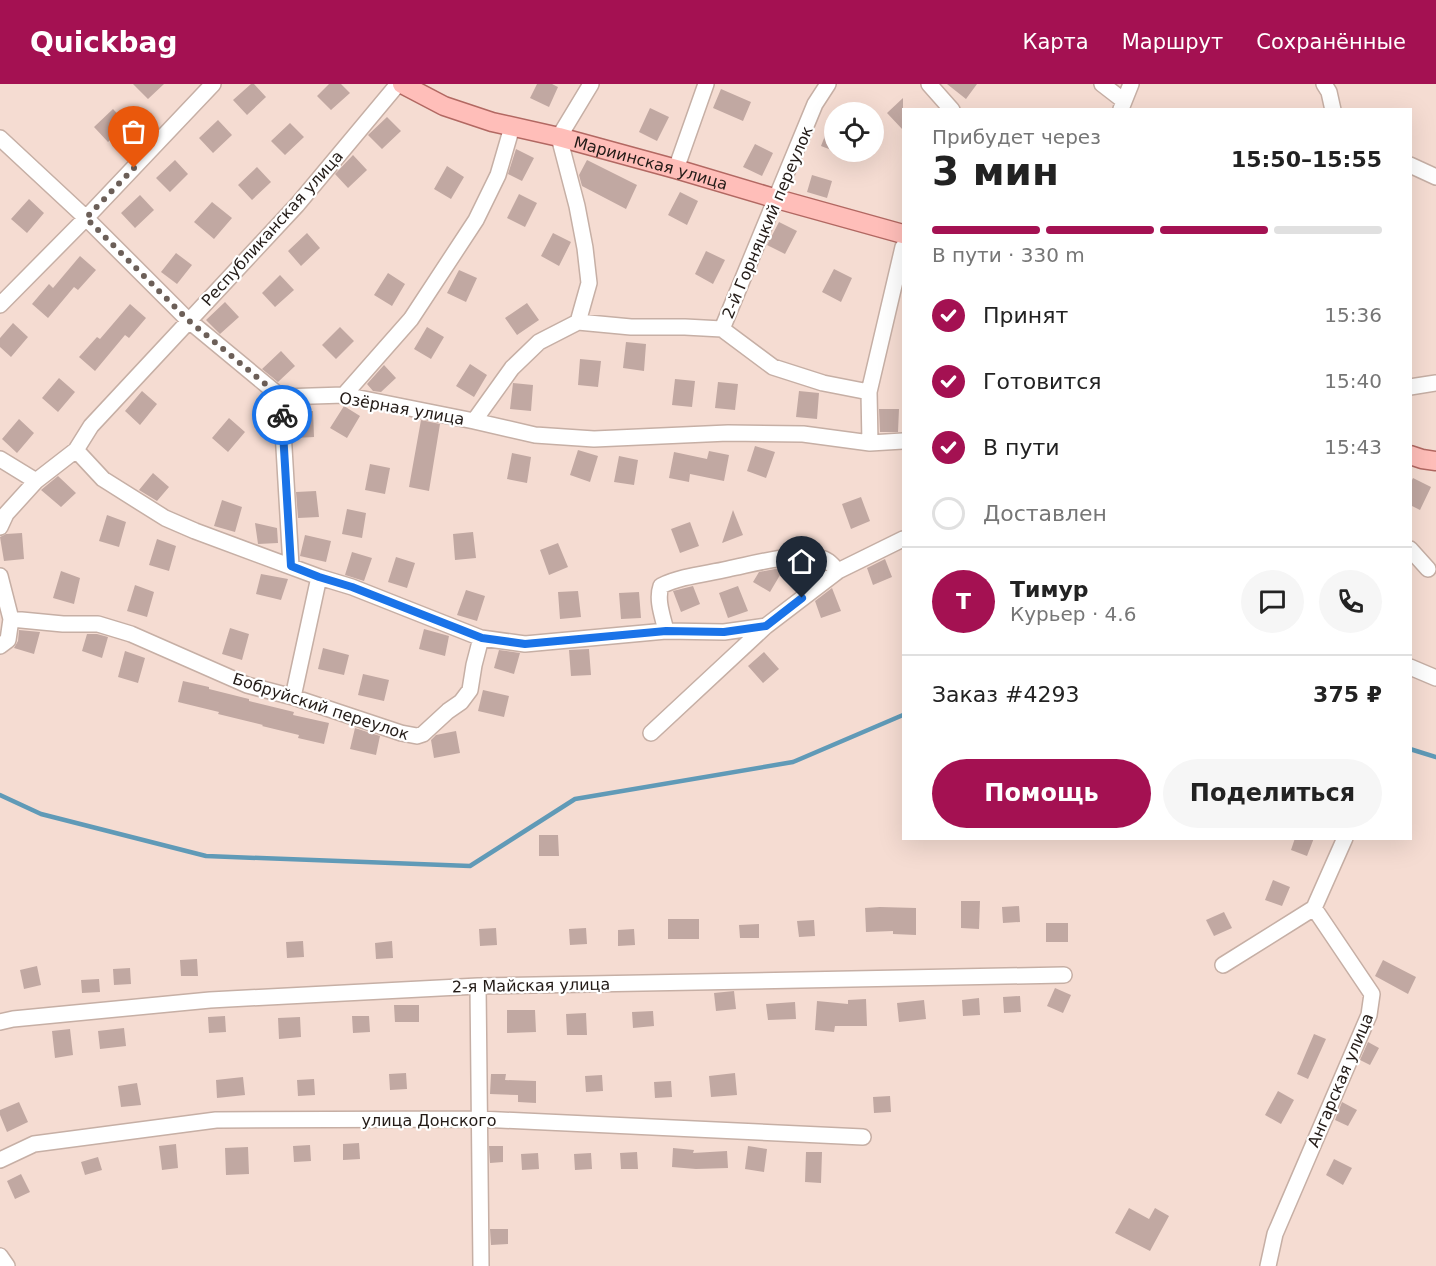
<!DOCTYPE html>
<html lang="ru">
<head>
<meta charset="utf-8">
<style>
	body { margin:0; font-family:"DejaVu Sans",sans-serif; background:#f6f6f6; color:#222; height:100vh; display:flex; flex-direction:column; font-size:22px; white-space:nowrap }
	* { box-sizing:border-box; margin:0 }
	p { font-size:20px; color:#767676 }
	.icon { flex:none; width:33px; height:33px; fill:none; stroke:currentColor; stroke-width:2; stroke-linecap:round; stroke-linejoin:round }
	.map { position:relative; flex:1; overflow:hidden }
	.panel { position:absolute; left:902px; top:24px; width:510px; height:732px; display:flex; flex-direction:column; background:#fff; border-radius:0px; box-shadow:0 6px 24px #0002 }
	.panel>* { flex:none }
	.fabs { position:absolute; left:824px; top:18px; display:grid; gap:12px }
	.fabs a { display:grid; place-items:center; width:60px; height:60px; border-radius:50%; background:#fff; box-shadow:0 6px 24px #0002; font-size:30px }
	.pin { position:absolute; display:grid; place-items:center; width:51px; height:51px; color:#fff; margin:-62px -26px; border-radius:50% 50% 50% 0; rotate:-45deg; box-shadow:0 0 6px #0007 }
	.pin .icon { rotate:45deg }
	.courier { position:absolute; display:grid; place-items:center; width:60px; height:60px; margin:-30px; border:4px solid #1a73e8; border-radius:50%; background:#fff; color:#222; box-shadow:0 2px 8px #0007 }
	.headline em { font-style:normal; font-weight:700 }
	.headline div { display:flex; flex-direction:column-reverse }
	.headline { display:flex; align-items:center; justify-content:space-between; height:102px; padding:0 30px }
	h1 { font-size:39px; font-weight:700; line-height:45px }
	.bar { display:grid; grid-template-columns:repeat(4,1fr); gap:9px 6px; align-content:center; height:72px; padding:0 30px }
	.bar i { height:8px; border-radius:4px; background:#e0e0e0 }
	.bar .active { background:#a41152 }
	.bar p { grid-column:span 4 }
	.line { display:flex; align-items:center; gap:15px; padding:0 30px; border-top:2px solid #e0e0e0 }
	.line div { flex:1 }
	.round { display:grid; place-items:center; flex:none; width:63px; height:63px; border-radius:32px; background:#f6f6f6 }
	ol { padding:0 30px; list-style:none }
	li { display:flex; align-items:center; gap:18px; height:66px }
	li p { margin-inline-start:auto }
	li .icon { padding:6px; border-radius:50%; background:#a41152; color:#fff; stroke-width:4 }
	li:last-child { color:#767676 }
	li i { width:33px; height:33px; border:3px solid #e0e0e0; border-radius:50% }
	.cta { display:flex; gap:12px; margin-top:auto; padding:12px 30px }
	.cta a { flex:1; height:69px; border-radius:36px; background:#a41152; color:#fff; font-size:24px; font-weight:700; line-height:69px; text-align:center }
	.cta a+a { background:#f6f6f6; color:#222 }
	header { display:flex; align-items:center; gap:36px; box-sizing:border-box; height:84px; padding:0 30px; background:#a41152; color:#fff }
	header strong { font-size:28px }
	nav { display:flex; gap:33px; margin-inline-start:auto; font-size:21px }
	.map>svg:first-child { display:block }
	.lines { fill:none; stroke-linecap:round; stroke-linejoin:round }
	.stream { stroke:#609ab7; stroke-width:4.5 }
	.building { fill:#c1a8a2 }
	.minor-casing { stroke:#c6afa5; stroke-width:18 }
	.major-casing { stroke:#b26862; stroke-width:21 }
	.minor { stroke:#fff; stroke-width:15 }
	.major { stroke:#ffbeb9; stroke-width:18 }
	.done { stroke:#6c5f58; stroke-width:6; stroke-dasharray:0 10.8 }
	.route { stroke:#1a73e8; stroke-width:8 }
	.labels { text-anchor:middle; stroke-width:4.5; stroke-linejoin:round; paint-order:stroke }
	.street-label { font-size:16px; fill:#231b17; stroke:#fff }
</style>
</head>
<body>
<header>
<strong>Quickbag</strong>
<nav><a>Карта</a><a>Маршрут</a><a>Сохранённые</a></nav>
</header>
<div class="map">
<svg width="1436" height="1182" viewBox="0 0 1436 1182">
	<rect width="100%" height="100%" fill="#f5dcd2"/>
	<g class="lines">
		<path class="stream" d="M1410,665L1436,673
			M0,711L41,730L206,772L470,782L575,715L793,678L903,631"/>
	</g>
	<path class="building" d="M133,0H164L148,15Z
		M251,0H254L266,13L247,31L233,16Z
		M329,0H341L350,9L331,26L317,12Z
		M537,0H552L558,3L549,23L530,14Z
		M947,0H977L966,15Z
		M721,5L751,18L743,37L713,24Z
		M903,14V46L887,29Z
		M650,24L669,33L657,57L639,48Z
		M113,25L127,40L108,58L94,43Z
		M833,31H834V67L821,62Z
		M387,33L401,47L382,65L368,51Z
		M218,36L232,51L213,69L199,54Z
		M290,39L304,53L285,71L271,57Z
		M755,60L773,69L762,92L743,83Z
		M516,65L534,74L522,97L508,90Z
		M353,71L367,86L348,104L335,90Z
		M175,76L188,90L170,108L156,94Z
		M587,76L637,101L626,125L582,102L579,91Z
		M447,82L464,93L451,115L434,105Z
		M257,83L271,98L252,116L238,101Z
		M812,91L832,97L827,114L807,108Z
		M680,108L698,117L687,141L668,131Z
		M519,110L537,119L525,143L507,134Z
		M140,111L154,126L135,144L121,129Z
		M29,115L44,129L27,149L11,135Z
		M212,118L232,134L214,155L194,138Z
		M779,138L797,147L785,170L767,161Z
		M307,149L320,164L301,182L288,167Z
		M553,149L571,158L559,182L541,172Z
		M706,167L725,176L713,200L695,190Z
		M176,169L192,181L177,200L161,188Z
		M80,172L96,186L78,206L74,203L48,234L32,220L49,200L53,204Z
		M834,185L852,194L841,218L822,208Z
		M459,186L477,194L466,218L447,209Z
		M388,189L405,200L392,222L374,211Z
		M280,191L294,206L275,223L262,209Z
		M225,218L239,233L220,250L206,236Z
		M527,219L539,236L517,251L505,234Z
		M130,220L146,234L129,254L125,251L95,287L79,273L97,253L100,255Z
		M13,239L28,253L11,273L0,263V254Z
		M340,243L354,257L336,275L322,261Z
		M427,243L444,253L431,275L414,265Z
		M626,258L646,260L644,287L623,284Z
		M281,267L295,282L278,298L262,285Z
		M580,275L601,277L598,303L578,301Z
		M470,280L487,291L474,313L456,302Z
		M384,281L396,294L381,308L373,307L367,300Z
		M59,294L75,308L58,328L42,314Z
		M675,295L695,297L692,323L672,321Z
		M718,298L738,300L735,326L715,324Z
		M513,299L533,301L531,327L510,325Z
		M142,307L157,320L140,341L125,327Z
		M799,307L819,309L817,335L796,333Z
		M344,322L360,332L347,354L330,344Z
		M879,325H899L898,348H880Z
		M313,327L314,353L294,354L293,328Z
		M229,334L245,348L228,368L212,354Z
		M19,335L34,349L17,369L2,355Z
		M421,336L440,340L429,407L409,403Z
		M755,362L775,368L766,394L747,387Z
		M578,366L598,372L590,398L570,391Z
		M709,367L729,371L724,397L690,390L689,398L669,394L674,368L707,375Z
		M512,369L531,373L527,399L507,395Z
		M619,372L638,376L634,401L614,398Z
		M370,380L390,384L385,410L365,406Z
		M153,389L169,403L157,417L139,406Z
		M58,392L76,409L61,423L41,406Z
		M1413,394L1431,403L1420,426L1410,421V400Z
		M316,407L319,433L298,434L296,408Z
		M861,413L870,437L851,445L842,420Z
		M222,416L242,423L235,448L214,442Z
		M347,425L366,429L362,454L342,450Z
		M733,426L743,451L722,459Z
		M107,431L126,438L119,463L99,457Z
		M690,438L699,462L680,469L671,445Z
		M255,439L277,444L278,459L258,460Z
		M473,448L476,474L455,476L453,450Z
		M22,449L24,475L4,477L0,453L6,450Z
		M305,451L331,457L326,478L300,472Z
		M157,455L176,462L169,487L149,481Z
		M558,459L568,483L549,491L540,466Z
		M352,468L372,474L364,497L345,491Z
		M396,473L415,479L407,504L388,498Z
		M885,475L892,493L873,501L867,484Z
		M780,484L783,486L770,508L753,498L759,488Z
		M61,487L80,494L74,520L53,514Z
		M261,490L288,495L281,516L256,510Z
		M135,501L154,508L147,533L127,527Z
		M693,502L700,520L681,528L673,507Z
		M738,502L748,527L728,534L719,509Z
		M832,504L841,527L821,534L815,517Z
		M466,506L485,512L477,537L457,531Z
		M578,507L581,533L560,535L558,508Z
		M639,508L641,534L621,535L619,509Z
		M230,544L249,550L242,576L222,570Z
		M424,545L449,552L445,572L419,565Z
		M19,546L40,548L34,570L14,564L18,557Z
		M87,550H97L108,553L102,574L82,567Z
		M323,564L349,571L344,591L318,585Z
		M589,565L591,591L571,592L569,566Z
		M499,566L520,569L514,590L494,584Z
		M125,567L145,574L138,599L118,593Z
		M764,568L779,585L763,599L748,582Z
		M363,590L389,596L384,617L358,611Z
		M183,597L209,603V605L249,615V617L294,628L293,631L329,639L324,660L298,654L299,651L262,642L263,641L218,630L219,628L178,618Z
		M483,606L509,612L504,633L478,627Z
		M355,644L380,652L376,671L350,665Z
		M456,647L460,669L434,674L431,656L436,651Z
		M539,751H558L559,772H539Z
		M1295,754H1314L1307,772L1291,766Z
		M1273,796L1290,803L1282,822L1265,816Z
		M961,817H980L979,845L961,844Z
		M1019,822L1020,838L1003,839L1002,823Z
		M880,823L916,824V851L893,850V847L866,848L865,824Z
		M1224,828L1232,844L1214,852L1206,836Z
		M668,835H699V855H668Z
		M814,836L815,852L799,853L797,837Z
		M1046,839H1068V858H1046Z
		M759,840V854H740L739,841Z
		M496,844L497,861L480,862L479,845Z
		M586,844L587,860L570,861L569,845Z
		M634,845L635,861L618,862V846Z
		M303,857L304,873L287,874L286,858Z
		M392,857L393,874L376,875L375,859Z
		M197,875L198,892H181L180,876Z
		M1383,876L1416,893L1408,910L1375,892Z
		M37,882L41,901L24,905L20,886Z
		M130,884L131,900L114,901L113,885Z
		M99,895L100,908L82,909L81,896Z
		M1055,904L1071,911L1063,929L1047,922Z
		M734,907L736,925L716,927L714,909Z
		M1020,912L1021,928L1004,929L1003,913Z
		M979,914L980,931L963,932L962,916Z
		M866,915L867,942H835L834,948L815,946L817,917L848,920V916Z
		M924,916L926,935L899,938L897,919Z
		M795,918L796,935L768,936L766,920Z
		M394,921H419V938H395Z
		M507,926H535L536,948L507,949Z
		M653,927L654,942L633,944L632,928Z
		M586,929L587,951H567L566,930Z
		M225,932L226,948L209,949L208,933Z
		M352,932H369L370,948L353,949Z
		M300,933L301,953L279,955L278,934Z
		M124,944L126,962L100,965L98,947Z
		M70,945L73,971L55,974L52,947Z
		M1314,950L1326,955L1308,995L1297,990Z
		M1368,958L1379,964L1370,981L1360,976Z
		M406,989L407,1005L390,1006L389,990Z
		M735,989L737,1011L711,1013L709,992Z
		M491,990H506L505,996L536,997V1019L518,1018V1011L490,1010Z
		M602,991L603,1007L586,1008L585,992Z
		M243,993L245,1011L217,1014L216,996Z
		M314,995L315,1011L298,1012L297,996Z
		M671,997L672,1013L655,1014L654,998Z
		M137,999L141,1021L121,1023L118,1002Z
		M1278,1007L1294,1016L1281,1040L1265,1031Z
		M890,1012L891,1028L874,1029L873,1013Z
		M19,1018L28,1038L7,1048L0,1031V1026Z
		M1342,1018L1357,1026L1348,1042L1335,1036Z
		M359,1059L360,1075L343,1076V1060Z
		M176,1060L178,1084L162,1086L159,1062Z
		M310,1061L311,1077L294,1078L293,1062Z
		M489,1062H503V1078L490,1079Z
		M748,1062L767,1065L764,1088L745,1085Z
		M248,1063L249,1090L226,1091L225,1064Z
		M673,1064L694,1066L693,1069L727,1067L728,1084L696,1085L672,1083Z
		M637,1068L638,1085H621L620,1069Z
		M806,1068H822L821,1099L805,1098Z
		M538,1069L539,1085L522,1086L521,1070Z
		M591,1069L592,1085L575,1086L574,1070Z
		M98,1073L102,1086L85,1091L81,1078Z
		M1334,1075L1352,1084L1343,1101L1326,1091Z
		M21,1090L30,1108L15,1115L7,1097Z
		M1129,1124L1149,1135L1155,1124L1169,1132L1150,1167L1115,1149Z
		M490,1145H508V1160L491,1161Z"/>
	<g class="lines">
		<defs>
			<path id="minor" d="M929,0L952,26
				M1102,0L1124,17
				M1324,0L1329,8L1333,26
				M1121,25L1131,0
				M0,54L86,134L188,236L281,313L344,311L474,337L535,351L594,355L728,349L803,350L870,359L903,357
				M1410,81L1436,93
				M676,85L706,0
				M0,221L86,134L213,0
				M578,238L589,199L585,164L577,122L559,53L591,0
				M722,245L815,20L828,0
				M1410,303L1436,299
				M344,311L411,235L476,136L498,91L512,43
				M281,313L291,482
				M474,337L512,284L539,258L578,238L631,243H685L722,245L773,283L823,299L869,308
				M870,359L869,308L903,163
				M76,366L103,395L165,434L195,447L319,493L352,503L481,554L525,560L666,547L724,548L766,542L838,487L903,455
				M0,375L36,397
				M0,443L6,430L36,397L76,366L91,342L297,121L398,0
				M1410,465L1428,485
				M0,492L11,535L63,540H98L131,550L247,601L293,613L401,649L417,652L423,650L448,627L461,618L470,606L474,581L481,554
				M666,547C663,533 656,516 661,502C681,492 706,490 728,485C757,479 790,469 820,474C828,475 832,481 838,487
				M0,562L8,556L11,535
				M1410,583L1436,594
				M293,613L319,493
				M651,649L766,542
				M1223,881L1314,824
				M478,902L481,1182
				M0,938L13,935L210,916L478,902L1064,891
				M0,1076L34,1060L216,1036L480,1035L863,1053
				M0,1172L7,1182
				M1268,1182L1275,1150L1369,931L1372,910L1314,824L1345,754"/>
			<g id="major">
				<path id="s1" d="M402,0L444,22L492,38L559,53L676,85L777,115L903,150"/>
				<path d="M1410,371L1422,375L1436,377"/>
			</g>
		</defs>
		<use href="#minor" class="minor-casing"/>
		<use href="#major" class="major-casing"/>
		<use href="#minor" class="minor"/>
		<use href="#major" class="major"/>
	</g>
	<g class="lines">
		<path class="done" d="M134,84L86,134L188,236L281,313L282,331"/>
		<path class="route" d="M282,331L291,482L319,493L352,503L482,554L525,560L666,547L724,548L766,542L802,514"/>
	</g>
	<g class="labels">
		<g class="street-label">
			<text dy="6" stroke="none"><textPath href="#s1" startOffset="262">Мариинская улица</textPath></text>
			<text transform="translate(767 138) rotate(-67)" y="6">2-й Горняцкий переулок</text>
			<text transform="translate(272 144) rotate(-48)" y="6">Республиканская улица</text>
			<text transform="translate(402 324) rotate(10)" y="6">Озёрная улица</text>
			<text transform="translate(321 622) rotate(18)" y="6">Бобруйский переулок</text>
			<text transform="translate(531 901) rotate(-1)" y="6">2-я Майская улица</text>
			<text transform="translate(1340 996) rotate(-67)" y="6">Ангарская улица</text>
			<text x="429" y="1042">улица Донского</text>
		</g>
	</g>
</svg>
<div class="fabs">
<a><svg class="icon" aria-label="locate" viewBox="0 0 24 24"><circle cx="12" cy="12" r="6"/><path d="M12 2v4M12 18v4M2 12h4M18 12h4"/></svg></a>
</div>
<div class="pin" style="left:134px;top:84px;background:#ea580c"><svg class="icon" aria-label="bag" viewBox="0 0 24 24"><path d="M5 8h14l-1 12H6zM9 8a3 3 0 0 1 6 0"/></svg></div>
<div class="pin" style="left:802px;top:514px;background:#1f2937"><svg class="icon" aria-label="home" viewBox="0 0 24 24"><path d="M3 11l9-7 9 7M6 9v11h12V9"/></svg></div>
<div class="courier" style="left:282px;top:331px"><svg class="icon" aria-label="bike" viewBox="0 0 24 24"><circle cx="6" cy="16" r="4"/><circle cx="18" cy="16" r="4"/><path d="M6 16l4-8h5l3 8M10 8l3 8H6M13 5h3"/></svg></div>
<section class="panel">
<div class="headline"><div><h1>3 мин</h1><p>Прибудет через</p></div><em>15:50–15:55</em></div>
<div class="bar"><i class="active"></i><i class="active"></i><i class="active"></i><i></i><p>В пути · 330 m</p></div>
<ol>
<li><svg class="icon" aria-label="check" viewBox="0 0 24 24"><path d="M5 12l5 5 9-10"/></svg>Принят<p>15:36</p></li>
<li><svg class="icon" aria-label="check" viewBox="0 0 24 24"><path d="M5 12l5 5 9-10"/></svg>Готовится<p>15:40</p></li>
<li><svg class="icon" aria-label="check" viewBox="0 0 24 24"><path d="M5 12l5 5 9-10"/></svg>В пути<p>15:43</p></li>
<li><i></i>Доставлен</li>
</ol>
<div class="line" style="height:108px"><b class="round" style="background:#a41152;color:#fff">Т</b><div><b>Тимур</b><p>Курьер · 4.6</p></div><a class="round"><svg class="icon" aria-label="chat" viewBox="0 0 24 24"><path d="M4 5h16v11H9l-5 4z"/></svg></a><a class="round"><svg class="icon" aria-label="phone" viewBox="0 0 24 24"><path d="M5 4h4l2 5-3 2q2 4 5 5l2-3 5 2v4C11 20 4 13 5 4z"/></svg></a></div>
<div class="line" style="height:78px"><div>Заказ #4293</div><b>375 ₽</b></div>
<div class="cta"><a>Помощь</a><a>Поделиться</a></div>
</section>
</div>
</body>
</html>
